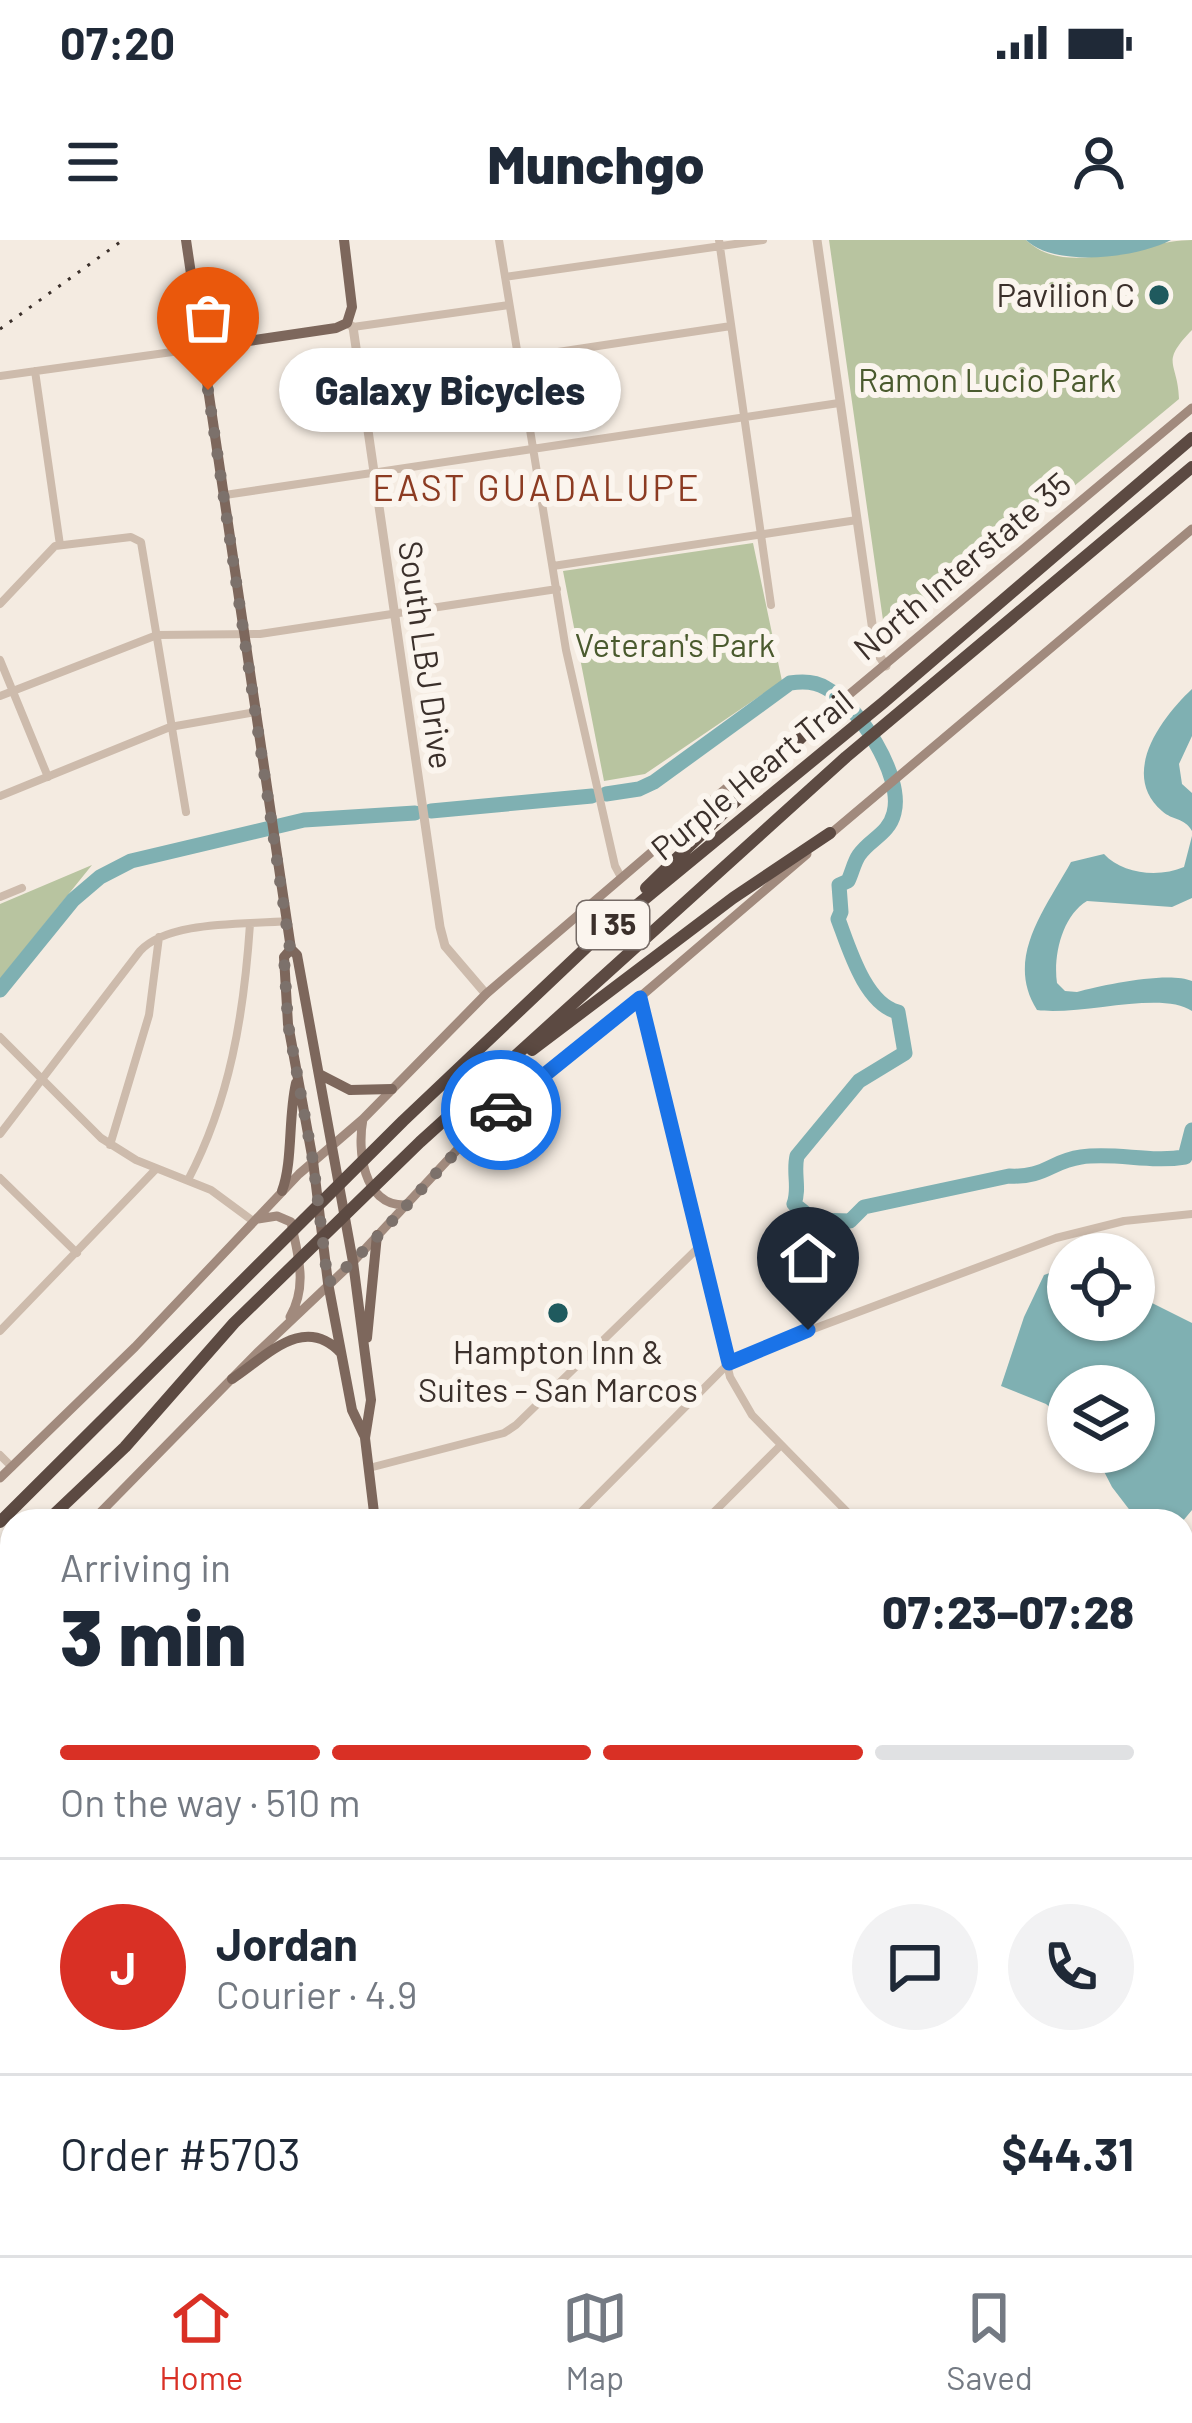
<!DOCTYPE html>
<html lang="en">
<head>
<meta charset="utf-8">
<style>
	body { margin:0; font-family:Barlow,sans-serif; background:#f2f2f3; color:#1f2937; height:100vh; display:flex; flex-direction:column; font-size:45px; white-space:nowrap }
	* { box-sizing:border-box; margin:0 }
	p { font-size:39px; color:#747a83 }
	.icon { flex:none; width:66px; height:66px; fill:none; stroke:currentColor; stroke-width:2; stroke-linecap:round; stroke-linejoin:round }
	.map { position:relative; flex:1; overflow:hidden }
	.side { position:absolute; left:0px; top:1269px; width:1194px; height:747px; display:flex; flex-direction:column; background:#fff; border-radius:36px 36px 0 0; box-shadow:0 3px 9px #0004 }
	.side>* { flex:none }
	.fabs { position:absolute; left:1047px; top:993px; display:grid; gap:24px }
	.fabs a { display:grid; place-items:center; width:108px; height:108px; border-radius:50%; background:#fff; box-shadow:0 3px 9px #0004; font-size:60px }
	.pin { position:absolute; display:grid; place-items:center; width:102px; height:102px; color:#fff; margin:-123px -51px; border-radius:50% 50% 50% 0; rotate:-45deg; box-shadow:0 0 12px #0007 }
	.pin .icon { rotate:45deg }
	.courier { position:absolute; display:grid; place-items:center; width:120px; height:120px; margin:-60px; border:9px solid #1a73e8; border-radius:50%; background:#fff; color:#222; box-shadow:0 3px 15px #0007 }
	.bubble { position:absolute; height:84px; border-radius:42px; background:#fff; box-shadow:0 3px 9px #0004; font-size:39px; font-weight:800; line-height:84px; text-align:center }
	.overview em { font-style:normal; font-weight:800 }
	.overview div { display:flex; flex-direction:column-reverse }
	.overview { display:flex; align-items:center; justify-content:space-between; height:204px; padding:0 60px }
	h1 { font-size:78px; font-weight:800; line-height:90px }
	.bar { display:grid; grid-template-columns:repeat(4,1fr); gap:18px 12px; align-content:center; height:144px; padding:0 60px }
	.bar i { height:15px; border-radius:9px; background:#e0e1e3 }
	.bar .current { background:#d93025 }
	.bar p { grid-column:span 4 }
	.line { display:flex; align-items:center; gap:30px; padding:0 60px; border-top:3px solid #e0e1e3 }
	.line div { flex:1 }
	.round { display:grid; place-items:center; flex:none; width:126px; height:126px; border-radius:63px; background:#f2f2f3 }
	.status { display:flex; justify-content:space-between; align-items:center; height:84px; padding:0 60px; background:#fff; direction:ltr }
	.status svg { height:33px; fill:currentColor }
	header { display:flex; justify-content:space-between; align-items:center; height:156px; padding:0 60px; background:#fff; font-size:54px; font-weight:800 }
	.tab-bar { display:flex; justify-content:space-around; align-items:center; height:168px; border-top:3px solid #e0e1e3; background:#fff; font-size:33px; color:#747a83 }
	.tab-bar a { display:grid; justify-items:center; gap:6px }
	.tab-bar .current { color:#d93025 }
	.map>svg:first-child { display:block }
	.green { fill:#b8c4a0 }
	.water { fill:#7fb0b2 }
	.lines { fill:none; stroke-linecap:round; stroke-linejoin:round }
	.river { stroke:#7fb0b2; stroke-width:15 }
	.minor { stroke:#cdbbac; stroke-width:8 }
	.tertiary { stroke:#cdbbac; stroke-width:9 }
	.secondary { stroke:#a18a7d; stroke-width:9 }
	.primary { stroke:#7d675c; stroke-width:10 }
	.motorway { stroke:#5c4a42; stroke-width:12 }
	.rail { stroke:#3b302b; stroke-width:3; stroke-dasharray:3 9; stroke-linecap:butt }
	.done { stroke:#7c716b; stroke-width:12; stroke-dasharray:0 21.6 }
	.route { stroke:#1a73e8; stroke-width:15 }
	.poi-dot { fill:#1f5a5e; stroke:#fbf5ee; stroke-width:4.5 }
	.labels { text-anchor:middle; stroke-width:12; stroke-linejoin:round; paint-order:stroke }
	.shield { fill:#fbf5ee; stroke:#756b66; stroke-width:3 }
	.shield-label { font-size:30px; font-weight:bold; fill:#3b302b }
	.poi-label { font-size:33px; fill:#3b302b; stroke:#fbf5ee; text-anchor:end }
	.park-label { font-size:33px; fill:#4a5a2e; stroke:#fbf5ee }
	.street-label { font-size:33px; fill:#3b302b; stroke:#fbf5ee }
	.neighbourhood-label { font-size:36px; letter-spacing:3px; fill:#8c3b22; stroke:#fbf5ee }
</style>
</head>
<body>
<div class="status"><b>07:20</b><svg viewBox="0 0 49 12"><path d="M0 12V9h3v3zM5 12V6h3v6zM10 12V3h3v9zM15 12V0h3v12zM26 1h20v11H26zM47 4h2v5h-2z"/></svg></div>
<header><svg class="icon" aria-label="menu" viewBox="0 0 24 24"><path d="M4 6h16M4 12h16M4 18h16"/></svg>Munchgo<svg class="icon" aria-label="person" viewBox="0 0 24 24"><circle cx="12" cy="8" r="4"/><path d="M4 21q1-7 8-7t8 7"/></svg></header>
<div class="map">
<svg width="1192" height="2015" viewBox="0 0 1192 2015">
	<rect width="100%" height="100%" fill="#f4ebe1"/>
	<path class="green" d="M829,0H1026C1068,40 1143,0 1192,0V90C1159,124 1178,121 1179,159L896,394L888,392L883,380Z
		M753,303L782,441L645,534L604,541L563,331Z
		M92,625L0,739V664Z"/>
	<path class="water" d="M1026,0H1171C1137,18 1055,28 1026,0Z
		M1192,449V496L1179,524L1182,544L1192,553V591C1184,577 1173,581 1162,571C1119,534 1162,477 1192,449Z
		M1192,596V658L1172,667L1087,661C1062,676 1053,716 1057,743L1065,751L1077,752C1103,745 1168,731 1192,741V771C1162,750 1081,776 1037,770C1004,718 1046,668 1071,622L1104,614C1122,634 1159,638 1184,627Z
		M1067,1027L1068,1080H1134V1054L1192,1083V1270L1182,1282L1138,1281L1112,1247L1094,1212H1134V1146H1068V1183L1046,1164L1001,1146L1024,1077L1044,1035Z"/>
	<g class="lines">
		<path class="river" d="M606,554L639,549L654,542L790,443C802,441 815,441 826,448C858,465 904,536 894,573C889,594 870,599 859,615C854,622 852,633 848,641L839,645L841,672L838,679C849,708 865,764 898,772L905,813L859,841L797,916C793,933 800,948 794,964L814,980L850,981L864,967L1009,936C1045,938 1051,921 1081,917C1116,912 1150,923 1185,917L1192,890
			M431,571L592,556
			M0,750L73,660L100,637L131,621L304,580L415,573"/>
		<path class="minor" d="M499,0L566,410L615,626L621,637
			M719,0L771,365
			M505,37L763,0
			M353,87L509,65
			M518,118L731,86
			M35,131L60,305
			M0,136L201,108
			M225,255L839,163
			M553,326L857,280
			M0,364L55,306L131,297L141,302L186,572
			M0,420L48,537
			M0,456L157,395L260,394L557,349
			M0,556L170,487L256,472
			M0,657L22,648
			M640,757L666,853L730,1137L752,1175L856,1281
			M0,797L101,898L136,920L211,950L253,981
			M0,894L140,711C169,680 245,685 287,681
			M110,905L149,775L159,697
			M0,938L77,1013
			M188,940C230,860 244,774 250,684
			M0,1091L156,929
			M0,1215L12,1227
			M369,1228L504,1193L516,1185L701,1005
			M572,1281L729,1123L741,1116L1056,998L1124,981L1192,974
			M705,1281L780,1206
			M0,1472L12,1459
			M0,1620L12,1632
			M0,1774L12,1786
			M0,1828L12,1816
			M0,1984L12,1991
			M36,2004L55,2015
			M185,2015V2004"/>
		<path class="tertiary" d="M817,0L872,384L878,414L886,426
			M347,83L353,87L440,687L445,706L486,754"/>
		<path class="secondary" d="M809,488L1192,168
			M829,595L1192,289
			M363,879C357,910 363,965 404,965
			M258,979L277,976L291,982C298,1016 308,1045 290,1077
			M0,1238L135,1107L299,934L363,879L486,754L730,545L786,505
			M92,1281L259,1111L353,1022L470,896L640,757L807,614
			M0,1368L12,1356
			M578,2004L587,2015"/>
		<path class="primary" d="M186,0L291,709L297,715L353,1022L371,1160L365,1198L375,1281
			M201,108L336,88L347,83L352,67L344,0
			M291,709L284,717L288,784L313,921L328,1043L352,1170L364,1195
			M319,834L350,850L392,849
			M282,951C293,922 288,878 296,843
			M367,1098L377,995
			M232,1139C267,1116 304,1073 341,1113
			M333,2015L334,2004"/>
		<path class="motorway" d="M646,648L813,486
			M532,810L733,658L830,593
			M47,1281L125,1207L234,1083L420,902L846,517L1192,227
			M0,1282L403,881L591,703L884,462L1192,198
			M0,1326L12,1315
			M0,1358L12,1348"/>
		<path class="rail" d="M0,89L123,0"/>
	</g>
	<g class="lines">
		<path class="done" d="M208,150L290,709L284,717L288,784L313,921L328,1043C391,991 438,923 501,870"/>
		<path class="route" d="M501,870L640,758L729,1123L808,1090"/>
	</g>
	<g class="poi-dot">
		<circle cx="1159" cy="55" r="12"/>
		<circle cx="558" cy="1073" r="12"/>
	</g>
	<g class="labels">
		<rect class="shield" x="577" y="661" width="72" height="48" rx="9"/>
		<g class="shield-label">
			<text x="613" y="695">I 35</text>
		</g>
		<g class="poi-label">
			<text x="1135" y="67">Pavilion C</text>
			<text x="558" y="1124" text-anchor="middle">Hampton Inn &amp;<tspan x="558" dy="38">Suites - San Marcos</tspan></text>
		</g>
		<g class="park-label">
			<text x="987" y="152">Ramon Lucio Park</text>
			<text x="675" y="417">Veteran's Park</text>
		</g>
		<g class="street-label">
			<text transform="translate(962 326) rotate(-40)" y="12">North Interstate 35</text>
			<text transform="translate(426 415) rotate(82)" y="12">South LBJ Drive</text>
			<text transform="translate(752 535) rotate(-39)" y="12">Purple Heart Trail</text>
		</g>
		<g class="neighbourhood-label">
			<text x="537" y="261">EAST GUADALUPE</text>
		</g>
	</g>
</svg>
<div class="fabs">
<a><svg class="icon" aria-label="locate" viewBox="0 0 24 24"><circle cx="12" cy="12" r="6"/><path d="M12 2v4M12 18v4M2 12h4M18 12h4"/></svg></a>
<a><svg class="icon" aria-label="layers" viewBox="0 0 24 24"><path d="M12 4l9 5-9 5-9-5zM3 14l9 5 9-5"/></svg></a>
</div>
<div class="pin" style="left:208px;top:150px;background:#ea580c"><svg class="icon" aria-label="bag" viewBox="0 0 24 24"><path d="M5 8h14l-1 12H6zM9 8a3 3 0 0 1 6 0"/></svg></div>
<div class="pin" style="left:808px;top:1090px;background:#1f2937"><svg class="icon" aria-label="home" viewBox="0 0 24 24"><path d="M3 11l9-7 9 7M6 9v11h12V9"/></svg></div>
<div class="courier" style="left:501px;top:870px"><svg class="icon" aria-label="car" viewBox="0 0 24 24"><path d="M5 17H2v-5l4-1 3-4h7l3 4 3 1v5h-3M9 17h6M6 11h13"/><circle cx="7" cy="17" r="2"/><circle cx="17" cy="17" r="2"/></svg></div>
<div class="bubble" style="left:279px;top:108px;width:342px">Galaxy Bicycles</div>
<section class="side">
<div class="overview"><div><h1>3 min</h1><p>Arriving in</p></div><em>07:23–07:28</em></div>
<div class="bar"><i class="current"></i><i class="current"></i><i class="current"></i><i></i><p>On the way · 510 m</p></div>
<div class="line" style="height:216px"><b class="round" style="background:#d93025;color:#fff">J</b><div><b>Jordan</b><p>Courier · 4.9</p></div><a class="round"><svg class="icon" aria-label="chat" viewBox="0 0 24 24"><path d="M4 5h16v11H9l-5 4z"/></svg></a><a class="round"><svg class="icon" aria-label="phone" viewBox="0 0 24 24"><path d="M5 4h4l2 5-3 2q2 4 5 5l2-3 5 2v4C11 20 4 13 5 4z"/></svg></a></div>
<div class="line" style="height:156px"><div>Order #5703</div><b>$44.31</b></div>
</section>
</div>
<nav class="tab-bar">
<a class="current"><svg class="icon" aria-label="home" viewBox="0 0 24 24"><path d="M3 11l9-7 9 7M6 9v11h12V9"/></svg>Home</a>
<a><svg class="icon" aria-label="map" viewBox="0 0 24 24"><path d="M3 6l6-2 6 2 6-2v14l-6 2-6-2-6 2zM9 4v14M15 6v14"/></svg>Map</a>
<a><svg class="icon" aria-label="saved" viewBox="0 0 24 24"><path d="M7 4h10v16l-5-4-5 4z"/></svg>Saved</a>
</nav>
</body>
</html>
